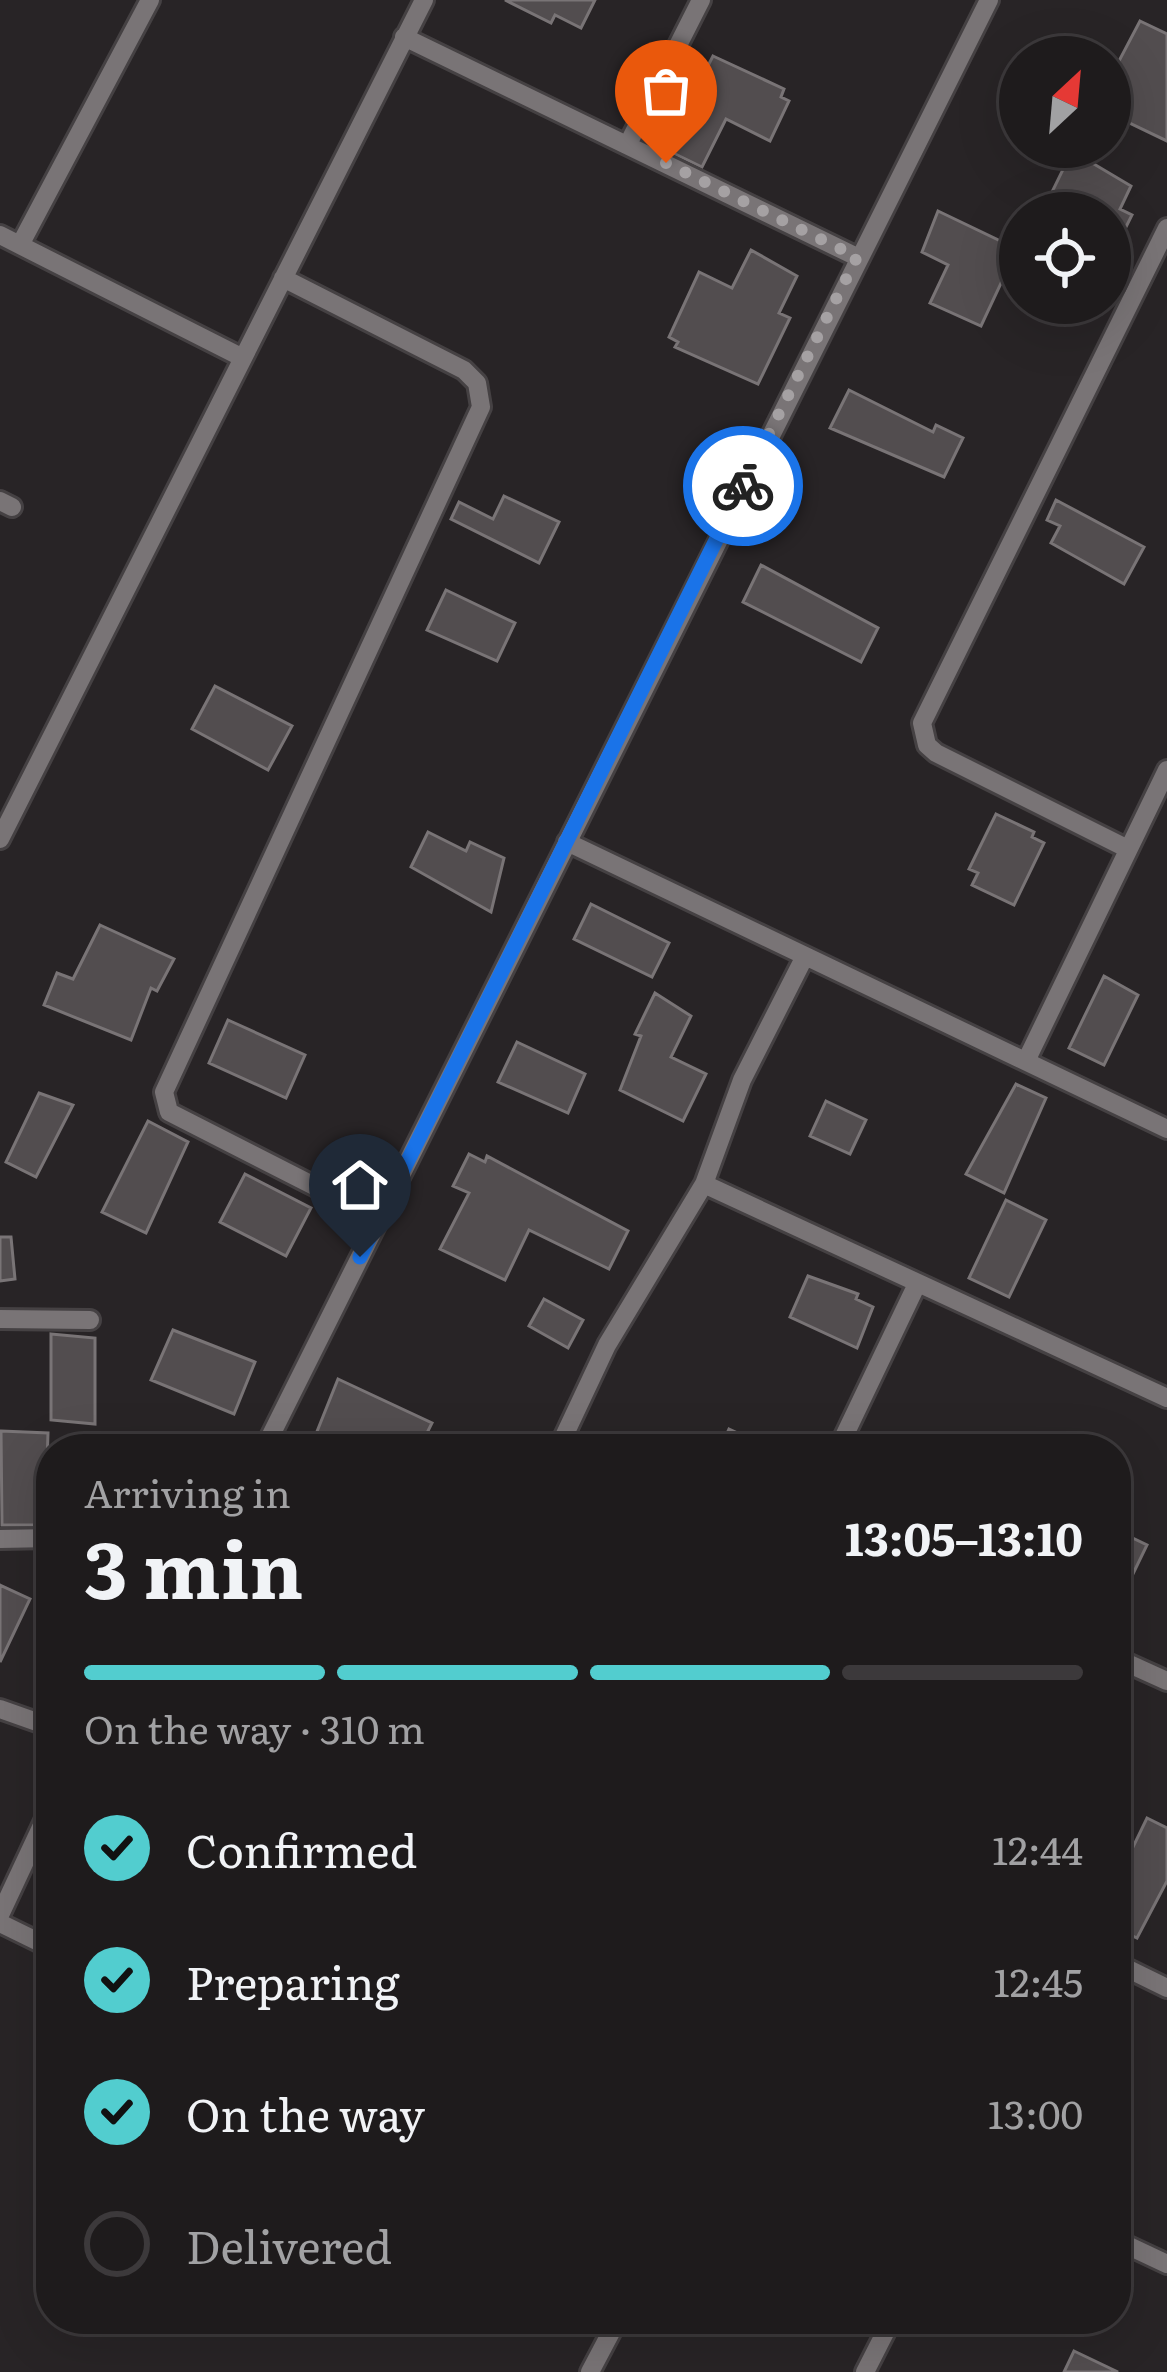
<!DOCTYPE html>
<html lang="en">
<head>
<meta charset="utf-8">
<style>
	body { margin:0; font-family:Literata,serif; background:#2b2829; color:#f1f3f6; height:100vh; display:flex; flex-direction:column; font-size:45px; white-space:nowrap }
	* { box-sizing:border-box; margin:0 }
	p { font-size:39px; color:#a1a1a3 }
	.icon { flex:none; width:66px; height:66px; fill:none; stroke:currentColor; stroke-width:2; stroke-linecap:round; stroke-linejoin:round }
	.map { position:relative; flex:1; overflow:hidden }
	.drawer { position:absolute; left:36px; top:1434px; width:1095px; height:900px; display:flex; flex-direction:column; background:#1e1b1c; border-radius:48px; box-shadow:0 12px 48px #0002,0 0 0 3px #3c393b }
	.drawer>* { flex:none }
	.needle { width:78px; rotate:26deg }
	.tools { position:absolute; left:999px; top:36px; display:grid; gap:24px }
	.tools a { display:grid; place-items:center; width:132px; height:132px; border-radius:50%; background:#1e1b1c; box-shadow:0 12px 48px #0002,0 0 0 3px #3c393b; font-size:60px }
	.pin { position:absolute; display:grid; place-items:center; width:102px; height:102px; color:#fff; margin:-123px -51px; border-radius:50% 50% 50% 0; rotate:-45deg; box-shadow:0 0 12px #0007 }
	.pin .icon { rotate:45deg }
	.courier { position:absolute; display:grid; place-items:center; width:120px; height:120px; margin:-60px; border:9px solid #1a73e8; border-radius:50%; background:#fff; color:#222; box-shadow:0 3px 15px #0007 }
	.head em { font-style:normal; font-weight:700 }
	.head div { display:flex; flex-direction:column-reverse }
	.head { display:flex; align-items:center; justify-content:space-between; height:204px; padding:0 48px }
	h1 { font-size:78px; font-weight:700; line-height:90px }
	.bar { display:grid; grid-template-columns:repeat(4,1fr); gap:18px 12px; align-content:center; height:144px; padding:0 48px }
	.bar i { height:15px; border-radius:9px; background:#3c393b }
	.bar .selected { background:#52cdcf }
	.bar p { grid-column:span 4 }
	ol { padding:0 48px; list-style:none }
	li { display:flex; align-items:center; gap:36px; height:132px }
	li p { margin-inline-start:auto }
	li .icon { padding:12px; border-radius:50%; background:#52cdcf; color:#111; stroke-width:4 }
	li:last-child { color:#a1a1a3 }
	li i { width:66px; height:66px; border:6px solid #3c393b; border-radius:50% }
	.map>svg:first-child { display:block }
	.building { fill:#524d4f; stroke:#797476; stroke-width:3 }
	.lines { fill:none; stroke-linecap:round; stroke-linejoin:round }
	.street-casing { stroke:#454143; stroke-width:24 }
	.street { stroke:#797476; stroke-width:18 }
	.done { stroke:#a5a1a3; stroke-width:12; stroke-dasharray:0 21.6 }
	.route { stroke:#1a73e8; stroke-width:15 }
</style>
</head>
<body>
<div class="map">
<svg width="1167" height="2372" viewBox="0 0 1167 2372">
	<rect width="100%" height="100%" fill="#282426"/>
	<path class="building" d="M505,0H595L581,28L555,15L551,23Z
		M1140,21L1167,34V141L1115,116L1119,107L1110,102V78Z
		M713,56L784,89L781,97L789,101L770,141L726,119L702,167L665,149Z
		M1072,151L1131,186L1120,209L1132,215L1123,233L1110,227V213H1082L1050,196Z
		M938,211L1017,249L981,326L930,303L948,265L922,252Z
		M751,250L797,276L779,313L790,318L758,384L675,347L678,342L669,337L699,272L732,288Z
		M849,390L933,432L936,425L963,438L944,477L830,428Z
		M504,496L559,522L539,563L451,519L459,502L493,519Z
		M1056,500L1144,547L1124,584L1051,543L1060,526L1047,520Z
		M761,565L878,628L861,662L743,602Z
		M446,590L515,623L497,661L427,630Z
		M215,686L292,726L268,770L192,729Z
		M996,814L1034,832L1032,837L1044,843L1014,905L972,885L978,873L969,869Z
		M428,832L466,851L470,842L504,858L491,912L411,867Z
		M591,904L669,943L652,977L574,939Z
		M100,925L174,959L157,991L151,988L131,1040L44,1005L57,973L73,979Z
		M1104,976L1138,995L1104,1065L1069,1048Z
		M655,993L691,1016L671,1057L706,1074L683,1121L620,1090L641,1036L635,1034Z
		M228,1020L305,1055L286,1098L209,1063Z
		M517,1042L585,1074L568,1113L498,1082Z
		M1016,1084L1046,1098L1004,1193L966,1174Z
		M39,1093L73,1105L36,1177L6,1162Z
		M826,1101L866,1120L850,1154L810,1136Z
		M148,1121L188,1142L146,1233L102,1212Z
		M469,1154L485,1162L487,1156L628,1231L609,1269L529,1230L505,1280L440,1249L469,1193L453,1186Z
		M245,1174L311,1208L286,1256L220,1222Z
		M1006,1200L1046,1220L1009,1297L969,1278Z
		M0,1237H11L15,1279L0,1281Z
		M808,1276L858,1294L856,1299L873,1307L857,1348L790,1317Z
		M544,1299L583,1320L568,1348L529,1326Z
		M173,1330L255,1362L234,1414L151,1380Z
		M51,1334L95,1338V1424L51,1420Z
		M338,1379L432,1423L419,1449H310Z
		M729,1429L772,1449H720Z
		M1,1431L48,1433L45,1525H2Z
		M1116,1530L1147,1545L1116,1609Z
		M0,1585L30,1599L0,1662Z
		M1147,1818L1167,1828V1881L1137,1938L1116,1928V1872L1120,1874Z
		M1074,2351L1118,2372H1064Z"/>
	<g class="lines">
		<defs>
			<path id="street" d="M404,37L857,257
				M628,144L701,0
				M0,235L243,358
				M20,245L150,0
				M283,278L464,370L477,383L481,407L164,1092L169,1112L379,1219
				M0,501L12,507
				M0,839L424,0
				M567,842L1167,1129
				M1128,849L936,753L927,745L922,723L1167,228
				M1026,1061L1167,770
				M704,1184L742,1080L805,956
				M0,1319L90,1320
				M264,1449L989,0
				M558,1449L607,1345L704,1184L1167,1398
				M838,1449L917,1284
				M0,1539L51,1538
				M1116,1658L1167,1681
				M0,1709L51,1727
				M0,1915L51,1806
				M0,1923L51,1948
				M1116,1963L1167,1988
				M1116,2240L1167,2264
				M590,2372L618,2319
				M865,2372L892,2319"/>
		</defs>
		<use href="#street" class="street-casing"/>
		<use href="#street" class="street"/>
	</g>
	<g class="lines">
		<path class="done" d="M666,163L857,257L743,486"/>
		<path class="route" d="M360,1257L743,486"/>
	</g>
</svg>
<div class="tools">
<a><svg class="needle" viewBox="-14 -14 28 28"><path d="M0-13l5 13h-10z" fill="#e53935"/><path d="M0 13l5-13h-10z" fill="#a1a1a3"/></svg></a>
<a><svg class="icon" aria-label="locate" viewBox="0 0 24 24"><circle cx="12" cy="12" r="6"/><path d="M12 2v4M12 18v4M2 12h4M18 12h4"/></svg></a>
</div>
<div class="pin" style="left:666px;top:163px;background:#ea580c"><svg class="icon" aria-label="bag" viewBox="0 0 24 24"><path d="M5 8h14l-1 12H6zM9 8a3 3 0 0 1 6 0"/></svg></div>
<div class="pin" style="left:360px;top:1257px;background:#1f2937"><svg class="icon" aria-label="home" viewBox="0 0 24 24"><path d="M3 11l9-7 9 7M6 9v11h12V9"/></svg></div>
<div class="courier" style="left:743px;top:486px"><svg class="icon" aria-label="bike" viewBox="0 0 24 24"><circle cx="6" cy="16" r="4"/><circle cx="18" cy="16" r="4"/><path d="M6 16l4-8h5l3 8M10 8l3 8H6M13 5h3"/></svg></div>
<section class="drawer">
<div class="head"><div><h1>3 min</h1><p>Arriving in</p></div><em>13:05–13:10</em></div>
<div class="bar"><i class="selected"></i><i class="selected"></i><i class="selected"></i><i></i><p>On the way · 310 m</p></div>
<ol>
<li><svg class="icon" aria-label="check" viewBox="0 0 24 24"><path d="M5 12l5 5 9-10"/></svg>Confirmed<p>12:44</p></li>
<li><svg class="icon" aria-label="check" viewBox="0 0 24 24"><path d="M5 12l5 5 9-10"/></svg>Preparing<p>12:45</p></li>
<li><svg class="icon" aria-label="check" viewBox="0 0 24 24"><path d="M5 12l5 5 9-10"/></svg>On the way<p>13:00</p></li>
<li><i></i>Delivered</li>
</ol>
</section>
</div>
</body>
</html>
